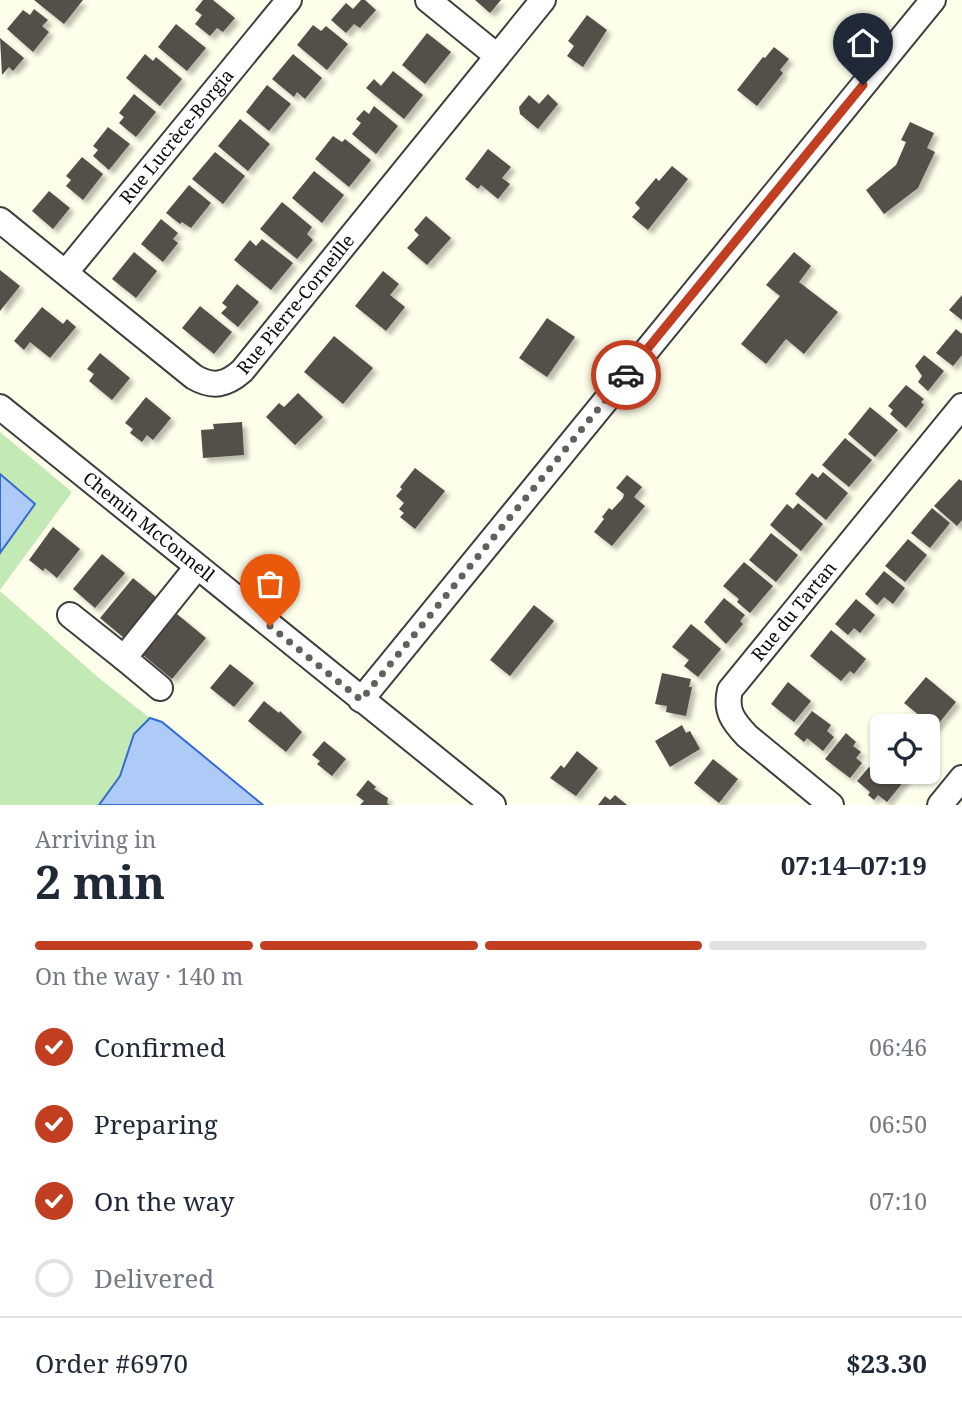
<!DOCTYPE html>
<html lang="en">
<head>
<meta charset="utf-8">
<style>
	body { margin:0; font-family:"Noto Serif",serif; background:#f2f2f3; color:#1f2937; height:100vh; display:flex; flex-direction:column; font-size:26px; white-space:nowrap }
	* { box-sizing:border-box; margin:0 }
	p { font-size:23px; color:#747a83 }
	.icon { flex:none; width:38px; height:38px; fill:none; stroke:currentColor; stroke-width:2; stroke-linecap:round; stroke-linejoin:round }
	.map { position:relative; height:805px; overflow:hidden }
	.side { display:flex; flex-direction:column; background:#fff; flex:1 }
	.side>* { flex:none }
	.buttons { position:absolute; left:870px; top:714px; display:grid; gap:14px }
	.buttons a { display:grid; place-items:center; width:70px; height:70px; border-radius:10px; background:#fff; box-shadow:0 2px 5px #0004; font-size:35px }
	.pin { position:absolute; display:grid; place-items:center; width:60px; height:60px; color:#fff; margin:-72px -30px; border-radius:50% 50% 50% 0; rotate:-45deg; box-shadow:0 0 7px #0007 }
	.pin .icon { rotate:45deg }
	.courier { position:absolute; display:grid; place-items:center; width:70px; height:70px; margin:-35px; border:5px solid #c13e20; border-radius:50%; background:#fff; color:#222; box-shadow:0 2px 9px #0007 }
	.head em { font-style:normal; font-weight:700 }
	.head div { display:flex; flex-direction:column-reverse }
	.head { display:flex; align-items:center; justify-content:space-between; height:119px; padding:0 35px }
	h1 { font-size:46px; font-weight:700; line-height:52px }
	.bar { display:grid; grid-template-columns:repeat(4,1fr); gap:10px 7px; align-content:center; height:84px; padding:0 35px }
	.bar i { height:9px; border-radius:5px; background:#e0e1e3 }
	.bar .on { background:#c13e20 }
	.bar p { grid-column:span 4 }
	.line { display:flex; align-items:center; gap:18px; padding:0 35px; border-top:2px solid #e0e1e3 }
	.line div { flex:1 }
	ol { padding:0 35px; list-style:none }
	li { display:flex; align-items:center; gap:21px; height:77px }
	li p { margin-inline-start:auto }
	li .icon { padding:7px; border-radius:50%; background:#c13e20; color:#fff; stroke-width:4 }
	li:last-child { color:#747a83 }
	li i { width:38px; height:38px; border:4px solid #e0e1e3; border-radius:50% }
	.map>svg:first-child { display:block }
	.green { fill:#c3eab4 }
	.water { fill:#aecbf8; stroke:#336dd2; stroke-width:2 }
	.building { fill:#555048; filter:url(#shadow) }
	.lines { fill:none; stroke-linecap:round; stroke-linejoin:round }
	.minor-casing { stroke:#3f3f3f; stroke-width:28 }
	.minor { stroke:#fff; stroke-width:24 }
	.done { stroke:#61615a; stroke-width:7; stroke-dasharray:0 12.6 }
	.route { stroke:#c13e20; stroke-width:9 }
	.labels { text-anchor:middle; stroke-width:7; stroke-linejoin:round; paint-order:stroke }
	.street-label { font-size:18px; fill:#0c0c0c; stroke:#fff }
</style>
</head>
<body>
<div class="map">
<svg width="962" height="805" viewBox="0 0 962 805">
	<defs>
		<filter id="shadow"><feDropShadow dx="4.5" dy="4.5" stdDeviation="2" flood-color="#0004"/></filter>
	</defs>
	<rect width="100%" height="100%" fill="#feffeb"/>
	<path class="green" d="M0,432L72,492L0,590Z
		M0,591L100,679L150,718L134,734L120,776L99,805H0Z"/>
	<path class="water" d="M0,474L35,504L0,553Z
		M150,718L162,722L263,805H99L120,776L134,734Z"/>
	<path class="building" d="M34,0H83L64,24Z
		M203,0H213L235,18L223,32L217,28L210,36L195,24L202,15L195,10Z
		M361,0H365L376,10L360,28L354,24L346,33L331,20L346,3L353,9Z
		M475,0H501L490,13Z
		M34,9L48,20L42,26L49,32L33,52L7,29L23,10L30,15Z
		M587,15L607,30L583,67L567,56L574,46L568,41Z
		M176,24L206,48L187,71L158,47Z
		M313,25L321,31L326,26L348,44L327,70L297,45Z
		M427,33L451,52L425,84L402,65Z
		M0,38L24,58L13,71L9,67L2,75Z
		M774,47L789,59L780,70L783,73L757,106L737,90L763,57L765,58Z
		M145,54L153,61L156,57L182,79L160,106L126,78Z
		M293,54L322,78L305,99L297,92L294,97L272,79Z
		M393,71L423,95L404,119L366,88L374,79L381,86Z
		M267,85L291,104L269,131L246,112Z
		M134,94L156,112L136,137L119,123L124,117L119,113Z
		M548,94L558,104L538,129L520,114L519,107L529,95L539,104Z
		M374,106L398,126L376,154L352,134L361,123L356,119L364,110L369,114Z
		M240,119L270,144L248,171L218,146Z
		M910,122L934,133L927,148L935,152L918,188L884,214L866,190L896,165L906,142L901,140Z
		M108,127L130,144L109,170L93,156L98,150L93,146Z
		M333,136L342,142L345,139L371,160L349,187L315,159Z
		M488,149L511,167L502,178L510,184L498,199L481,185L478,189L465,179Z
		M215,152L245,176L223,204L192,179Z
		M82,157L103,174L83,200L66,186L71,180L66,176Z
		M672,166L688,179L648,230L632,217L640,208L635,203L656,178L659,181Z
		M314,171L344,195L322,223L292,198Z
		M189,185L211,203L191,228L182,222L180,224L166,213Z
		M49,191L70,208L53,229L32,211Z
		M282,202L312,227L307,234L313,240L297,259L260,229Z
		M426,216L451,238L427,265L407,248L419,235L414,230Z
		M161,219L178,233L173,239L178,243L163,262L141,244Z
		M262,239L293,263L271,290L234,260L250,240L256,246Z
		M134,252L157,271L136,298L112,279Z
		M794,252L811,266L799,282L838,312L804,354L786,339L766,364L741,344L780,296L766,285Z
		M0,270L20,286L0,311Z
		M383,271L399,284L390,295L405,307L386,331L355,306Z
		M237,284L259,302L238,327L221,313L227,307L222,303Z
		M962,295V320L949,310Z
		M200,306L232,332L214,354L182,328Z
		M42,307L63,324L67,319L76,327L50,358L30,342L24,350L14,341Z
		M547,318L575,337L547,377L519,358Z
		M956,329L962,334V355L953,366L936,353Z
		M334,336L373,368L343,404L304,372Z
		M100,353L130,378L112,400L89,381L94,374L87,369Z
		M924,355L944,371L928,391L918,382L922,376L915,366Z
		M906,385L924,399L921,402L924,405L906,428L890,414L893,410L888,406Z
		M298,393L323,417L295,445L266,417L279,403L284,407Z
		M146,397L171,418L153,440L147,435L142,442L130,433L133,429L125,423Z
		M870,407L898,430L875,457L848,434Z
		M242,422L244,455L203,458L201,430L214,429L213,424Z
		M845,438L872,460L849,487L822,465Z
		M415,468L445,491L415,529L400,517L404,513L399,509L404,503L396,496L402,489L400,487Z
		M823,472L848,493L826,520L795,494L812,473L818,478Z
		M627,475L642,487L634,497L645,506L612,546L594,532L604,519L602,517L609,508L612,510L623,498L624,494L616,488Z
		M959,479L962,481V520L957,526L934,506Z
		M798,503L823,524L801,551L770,525L787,504L793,509Z
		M932,508L950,523L930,548L911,533Z
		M53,527L80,549L57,578L45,568L43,571L29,560Z
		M771,533L798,555L776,582L749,560Z
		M908,539L927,555L905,582L885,566Z
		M102,554L125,573L95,608L73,589Z
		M744,562L773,586L750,613L737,602L739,599L723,586Z
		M884,571L905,588L893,604L884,597L877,605L865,594Z
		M133,578L162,602L129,642L100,618Z
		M724,598L745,615L740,621L743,624L726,644L704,622Z
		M856,599L875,615L860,633L854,628L848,635L835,624Z
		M534,605L554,621L510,676L490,660Z
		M177,614L206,638L172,679L143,655Z
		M691,624L721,649L698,677L684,666L689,660L672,647Z
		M831,630L866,659L854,674L850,671L841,681L810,656Z
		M230,664L254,683L234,707L210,688Z
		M662,673L691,679L689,687H692L686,716L666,712L667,706L655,704Z
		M926,677L956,702L935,728L904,703Z
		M788,682L811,701L794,722L771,704Z
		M264,701L279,713L280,711L302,732L286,752L248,721Z
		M812,711L831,725L827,731L834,737L823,751L807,738L804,742L794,734Z
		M682,725L686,733L690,731L700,749L670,767L655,741Z
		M846,733L856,742L853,746L861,752L856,758L862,763L850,778L825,759Z
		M324,741L346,759L332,776L317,764L320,761L312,755Z
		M577,751L598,768L576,796L550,778L561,765L564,768Z
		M713,759L738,779L719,803L694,783Z
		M882,759V772H904L909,775L887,802L878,795L874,800L868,795L870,792L857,781L869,767L873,770Z
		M368,780L376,787L374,789L388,798L387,803L389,805H360L364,801L356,795Z
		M615,795L627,805H598L605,796L610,800Z"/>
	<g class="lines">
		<defs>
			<g id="minor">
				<path d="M428,0L497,56"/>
				<path id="s1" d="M0,220L194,377C213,388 226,385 242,371L543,0"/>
				<path id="s2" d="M66,272L289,0"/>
				<path id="s3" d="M0,407L493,805"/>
				<path d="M70,615L124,658"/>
				<path d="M160,688L124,658L197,567"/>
				<path d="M361,700L933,0"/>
				<path id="s4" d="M831,805L747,736C733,721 725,711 730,690L962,406"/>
				<path d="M940,805L962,778"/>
			</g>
		</defs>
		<use href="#minor" class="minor-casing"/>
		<use href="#minor" class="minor"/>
	</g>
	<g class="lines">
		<path class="done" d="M270,626L361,700L626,375"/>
		<path class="route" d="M626,375L863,85"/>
	</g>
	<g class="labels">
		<g class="street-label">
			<text dy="6" stroke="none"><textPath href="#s2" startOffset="175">Rue Lucrèce-Borgia</textPath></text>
			<text dy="6" stroke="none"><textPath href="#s1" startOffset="388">Rue Pierre-Corneille</textPath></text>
			<text dy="6" stroke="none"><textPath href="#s3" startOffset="191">Chemin McConnell</textPath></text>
			<text dy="6" stroke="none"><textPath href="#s4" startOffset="262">Rue du Tartan</textPath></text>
		</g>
	</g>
</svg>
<div class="buttons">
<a><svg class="icon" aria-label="locate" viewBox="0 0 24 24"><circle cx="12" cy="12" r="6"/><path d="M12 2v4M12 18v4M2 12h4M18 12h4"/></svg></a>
</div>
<div class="pin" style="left:270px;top:626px;background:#ea580c"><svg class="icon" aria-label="bag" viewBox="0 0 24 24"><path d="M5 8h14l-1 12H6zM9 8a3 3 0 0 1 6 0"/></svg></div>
<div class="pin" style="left:863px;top:85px;background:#1f2937"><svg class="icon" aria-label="home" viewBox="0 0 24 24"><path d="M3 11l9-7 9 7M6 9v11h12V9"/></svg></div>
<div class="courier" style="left:626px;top:375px"><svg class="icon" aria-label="car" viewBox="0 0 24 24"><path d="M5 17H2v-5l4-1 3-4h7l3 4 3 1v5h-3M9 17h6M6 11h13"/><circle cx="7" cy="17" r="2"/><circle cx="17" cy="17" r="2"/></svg></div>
</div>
<section class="side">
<div class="head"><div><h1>2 min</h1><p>Arriving in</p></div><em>07:14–07:19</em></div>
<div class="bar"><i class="on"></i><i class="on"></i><i class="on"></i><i></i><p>On the way · 140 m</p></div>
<ol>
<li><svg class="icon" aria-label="check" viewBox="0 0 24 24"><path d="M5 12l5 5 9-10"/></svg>Confirmed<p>06:46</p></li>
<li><svg class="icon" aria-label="check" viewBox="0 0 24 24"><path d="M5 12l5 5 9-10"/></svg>Preparing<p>06:50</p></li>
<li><svg class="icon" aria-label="check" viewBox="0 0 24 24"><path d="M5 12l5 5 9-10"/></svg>On the way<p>07:10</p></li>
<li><i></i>Delivered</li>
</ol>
<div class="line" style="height:91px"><div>Order #6970</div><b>$23.30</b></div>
</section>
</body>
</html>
